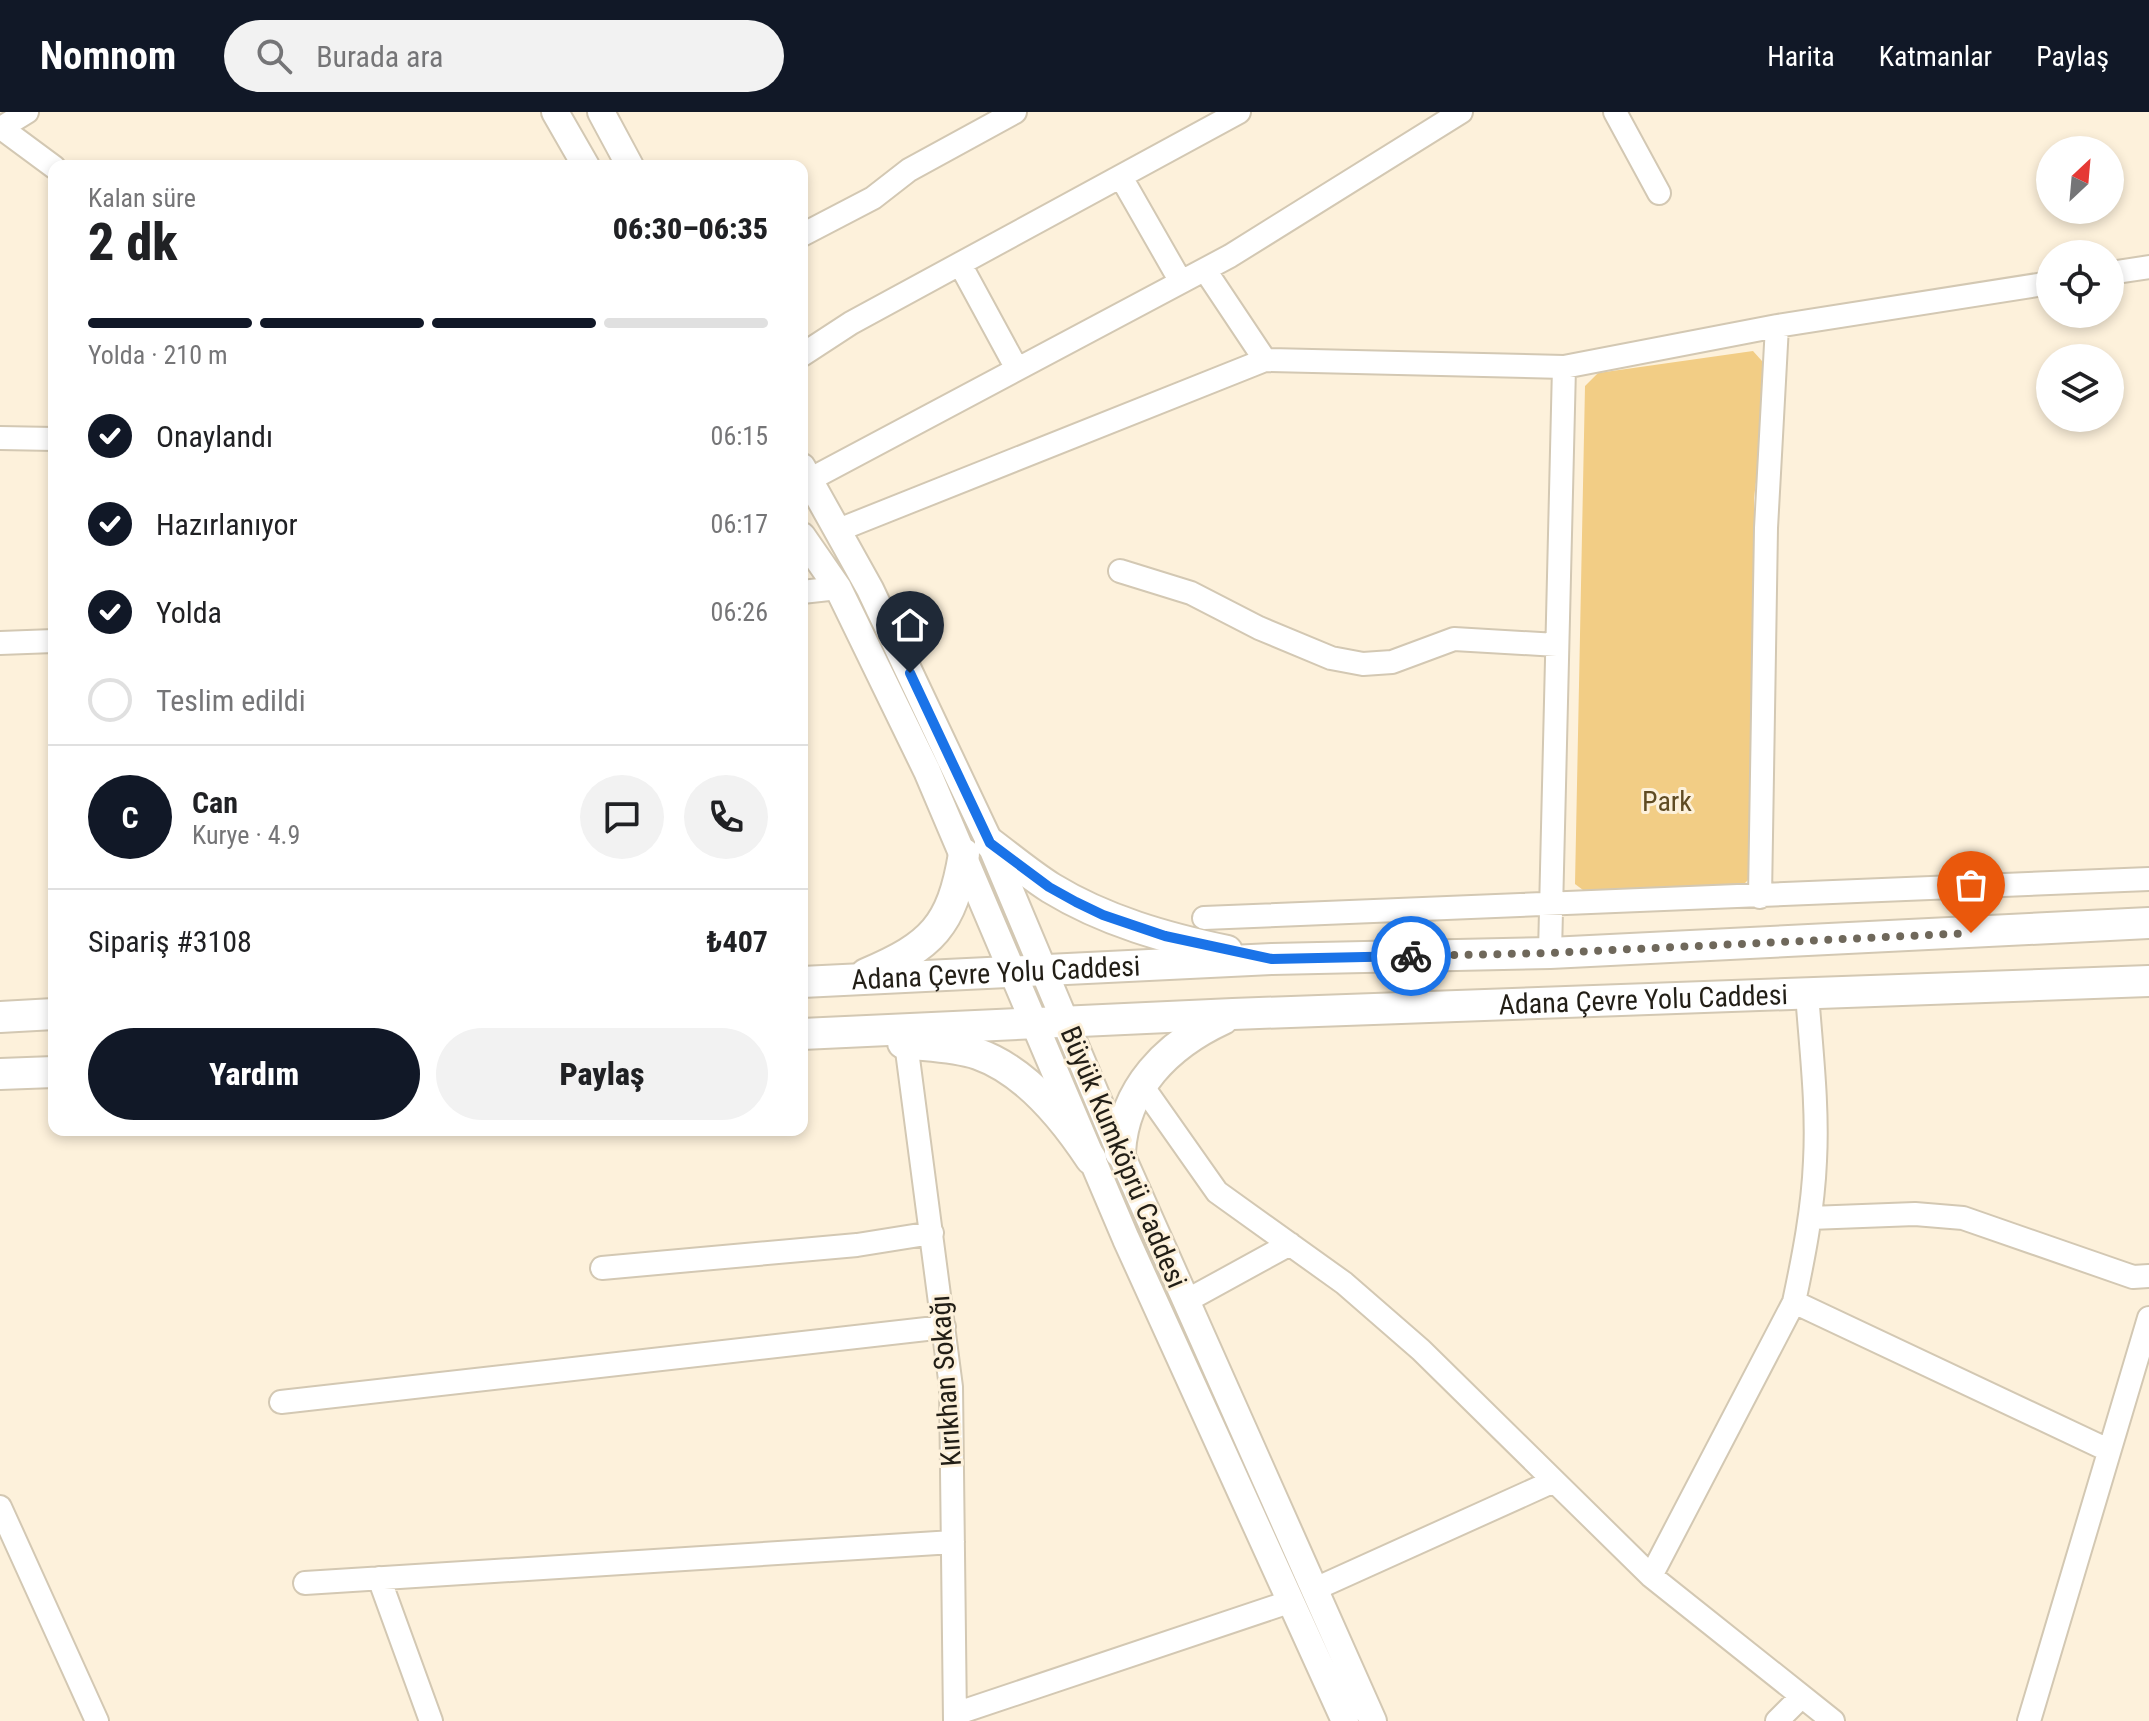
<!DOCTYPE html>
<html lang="tr">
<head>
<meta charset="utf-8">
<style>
	body { margin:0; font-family:"Roboto Condensed",sans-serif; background:#f2f2f2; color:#202124; height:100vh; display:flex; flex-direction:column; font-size:30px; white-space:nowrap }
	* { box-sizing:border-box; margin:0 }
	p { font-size:26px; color:#757577 }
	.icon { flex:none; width:44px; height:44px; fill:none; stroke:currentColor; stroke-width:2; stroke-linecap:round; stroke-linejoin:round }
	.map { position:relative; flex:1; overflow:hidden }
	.panel { position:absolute; left:48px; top:48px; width:760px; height:976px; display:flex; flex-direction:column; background:#fff; border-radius:16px; box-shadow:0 4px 12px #0003 }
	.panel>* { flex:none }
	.needle { width:52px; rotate:26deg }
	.controls { position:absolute; left:2036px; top:24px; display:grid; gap:16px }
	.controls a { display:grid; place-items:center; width:88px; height:88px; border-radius:50%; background:#fff; box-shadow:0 4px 12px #0003; font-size:40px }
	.pin { position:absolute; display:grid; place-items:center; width:68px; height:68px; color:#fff; margin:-82px -34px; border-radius:50% 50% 50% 0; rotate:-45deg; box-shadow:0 0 8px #0007 }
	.pin .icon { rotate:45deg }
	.courier { position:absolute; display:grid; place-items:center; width:80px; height:80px; margin:-40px; border:6px solid #1a73e8; border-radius:50%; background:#fff; color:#222; box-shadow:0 2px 10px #0007 }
	.head em { font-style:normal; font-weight:800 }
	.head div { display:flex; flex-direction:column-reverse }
	.head { display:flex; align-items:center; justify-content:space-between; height:136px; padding:0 40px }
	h1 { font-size:52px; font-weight:800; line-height:60px }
	.bar { display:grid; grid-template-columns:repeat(4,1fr); gap:12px 8px; align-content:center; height:96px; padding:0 40px }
	.bar i { height:10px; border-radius:6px; background:#e0e0e0 }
	.bar .active { background:#111827 }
	.bar p { grid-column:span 4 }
	.line { display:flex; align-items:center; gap:20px; padding:0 40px; border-top:2px solid #e0e0e0 }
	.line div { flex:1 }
	.round { display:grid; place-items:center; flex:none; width:84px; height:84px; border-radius:42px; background:#f2f2f2 }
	ol { padding:0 40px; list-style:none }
	li { display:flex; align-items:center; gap:24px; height:88px }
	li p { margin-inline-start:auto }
	li .icon { padding:8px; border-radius:50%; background:#111827; color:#fff; stroke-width:4 }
	li:last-child { color:#757577 }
	li i { width:44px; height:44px; border:4px solid #e0e0e0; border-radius:50% }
	.cta { display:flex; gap:16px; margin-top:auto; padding:16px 40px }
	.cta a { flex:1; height:92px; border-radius:48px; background:#111827; color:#fff; font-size:32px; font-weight:800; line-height:92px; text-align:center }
	.cta a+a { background:#f2f2f2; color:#202124 }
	header { display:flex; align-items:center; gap:48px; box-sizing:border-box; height:112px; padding:0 40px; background:#111827; color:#fff }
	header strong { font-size:38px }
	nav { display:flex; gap:44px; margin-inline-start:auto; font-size:28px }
	.search { width:560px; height:72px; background:#f2f2f2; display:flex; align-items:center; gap:20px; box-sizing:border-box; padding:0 28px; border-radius:44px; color:#757577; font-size:30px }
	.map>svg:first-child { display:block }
	.green { fill:#f2cd85 }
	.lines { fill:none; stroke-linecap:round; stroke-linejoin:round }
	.minor-casing { stroke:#d3c8b3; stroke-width:26 }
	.major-casing { stroke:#d3c8b3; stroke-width:30 }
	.highway-casing { stroke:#d3c8b3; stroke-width:34 }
	.minor { stroke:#fff; stroke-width:22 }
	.major { stroke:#fff; stroke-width:26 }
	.highway { stroke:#fff; stroke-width:30 }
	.done { stroke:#6f685b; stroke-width:8; stroke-dasharray:0 14.4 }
	.route { stroke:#1a73e8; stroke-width:10 }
	.labels { text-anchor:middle; stroke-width:6; stroke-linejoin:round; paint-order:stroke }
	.park-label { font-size:28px; fill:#5f4b23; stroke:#fdf1db }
	.street-label { font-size:28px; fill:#221e16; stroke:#fdf1db }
</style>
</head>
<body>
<header>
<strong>Nomnom</strong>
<div class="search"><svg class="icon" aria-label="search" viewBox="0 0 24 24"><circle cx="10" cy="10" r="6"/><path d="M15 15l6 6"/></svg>Burada ara</div>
<nav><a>Harita</a><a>Katmanlar</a><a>Paylaş</a></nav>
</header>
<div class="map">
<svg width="2149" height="1609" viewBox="0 0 2149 1609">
	<rect width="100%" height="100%" fill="#fdf1db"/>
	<path class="green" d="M1753,239L1770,258L1754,386L1758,758L1740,776L1591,784L1575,772L1585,274L1598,261Z"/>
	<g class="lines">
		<defs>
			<path id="minor" d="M1615,0L1659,81
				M0,15L54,55
				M1,16L27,0
				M1121,65L1181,170
				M802,123L873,86L909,58L1015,0
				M960,152L1017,257
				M1205,158L1265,248
				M2110,161L2149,155
				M802,243L851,211L1239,0
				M0,326L54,327
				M809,368L1230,144L1461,0
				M836,419L1265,248L1564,255L1777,214L2050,171
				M1120,459L1191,481L1259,516L1331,546L1363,552L1392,550L1454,527L1557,533
				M802,480L838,476
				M0,531L54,529
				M1760,785L1766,416L1777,214
				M1204,806L2149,767
				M1550,841L1564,255
				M906,931L951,1275L955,1609
				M1141,972L1217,1080L1344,1171L1421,1238L1651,1464L1833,1609
				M1810,1106L1915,1102L1963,1106L2133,1165L2149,1164
				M602,1156L857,1133L932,1121
				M1186,1189L1290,1132
				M1794,1190C1804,1143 1813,1097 1815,1049C1818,993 1811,937 1807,881
				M281,1290L944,1215
				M0,1395L97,1609
				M1651,1464L1794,1190L2108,1338
				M379,1466L431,1609
				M305,1471L953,1430
				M1315,1477L1554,1369
				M955,1602L1289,1490
				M1777,1609L1801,1585
				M2029,1609L2149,1206"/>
			<path id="major" d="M555,0L586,54
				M601,0L630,54
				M802,355L870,477L990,731L1120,1040L1373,1609
				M802,424L838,476L927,659L1126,1127L1345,1609"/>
			<g id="highway">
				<path d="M990,731C1010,746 1029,762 1051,776C1105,809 1166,826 1227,839"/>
				<path d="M866,862C932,834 952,814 964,742"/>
				<path id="s1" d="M802,870L1272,847L1550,841L2149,811"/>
				<path d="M0,905L54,902"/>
				<path id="s2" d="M802,922L1233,902L2149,869"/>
				<path d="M903,931C927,934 954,934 978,942C1026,959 1064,1006 1091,1047"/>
				<path d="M0,962L54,960"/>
				<path d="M1120,1040C1124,976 1167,933 1223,907"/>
			</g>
		</defs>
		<use href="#minor" class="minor-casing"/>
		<use href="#major" class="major-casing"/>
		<use href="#highway" class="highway-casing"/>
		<use href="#minor" class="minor"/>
		<use href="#major" class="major"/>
		<use href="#highway" class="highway"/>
	</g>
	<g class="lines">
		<path class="done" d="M1411,844L1550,841L1971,821"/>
		<path class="route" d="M910,561L990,731L1049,775L1076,790L1103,803L1165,824L1272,847L1411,844"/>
	</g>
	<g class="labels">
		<g class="park-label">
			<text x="1667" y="699">Park</text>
		</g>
		<g class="street-label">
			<text dy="10" stroke="none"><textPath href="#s1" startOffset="194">Adana Çevre Yolu Caddesi</textPath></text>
			<text dy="10" stroke="none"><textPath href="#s2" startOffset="842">Adana Çevre Yolu Caddesi</textPath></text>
			<text transform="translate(1124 1045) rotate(67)" y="10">Büyük Kumköprü Caddesi</text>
			<text transform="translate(945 1269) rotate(-94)" y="10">Kırıkhan Sokağı</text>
		</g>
	</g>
</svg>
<div class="controls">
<a><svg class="needle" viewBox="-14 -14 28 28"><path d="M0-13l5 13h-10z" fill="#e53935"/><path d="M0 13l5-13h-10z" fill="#757577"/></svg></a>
<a><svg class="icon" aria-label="locate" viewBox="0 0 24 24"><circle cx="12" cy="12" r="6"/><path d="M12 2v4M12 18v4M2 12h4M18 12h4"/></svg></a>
<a><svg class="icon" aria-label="layers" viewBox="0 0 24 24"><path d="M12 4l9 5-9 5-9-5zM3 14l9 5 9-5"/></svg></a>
</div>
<div class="pin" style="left:1971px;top:821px;background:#ea580c"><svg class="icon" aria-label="bag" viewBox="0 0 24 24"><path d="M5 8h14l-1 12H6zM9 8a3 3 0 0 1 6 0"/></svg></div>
<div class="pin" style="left:910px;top:561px;background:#1f2937"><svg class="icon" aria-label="home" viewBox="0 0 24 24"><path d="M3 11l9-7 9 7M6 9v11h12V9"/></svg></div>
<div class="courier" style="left:1411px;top:844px"><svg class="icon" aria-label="bike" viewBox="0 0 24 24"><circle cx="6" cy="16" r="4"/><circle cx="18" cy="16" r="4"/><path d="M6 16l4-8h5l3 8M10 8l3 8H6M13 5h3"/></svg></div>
<section class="panel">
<div class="head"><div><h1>2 dk</h1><p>Kalan süre</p></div><em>06:30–06:35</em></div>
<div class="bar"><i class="active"></i><i class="active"></i><i class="active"></i><i></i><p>Yolda · 210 m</p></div>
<ol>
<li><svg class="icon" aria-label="check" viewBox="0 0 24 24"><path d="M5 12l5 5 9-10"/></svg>Onaylandı<p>06:15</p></li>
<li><svg class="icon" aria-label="check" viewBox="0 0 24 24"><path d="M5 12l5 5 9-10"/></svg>Hazırlanıyor<p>06:17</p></li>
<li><svg class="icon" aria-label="check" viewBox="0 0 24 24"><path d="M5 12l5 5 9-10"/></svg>Yolda<p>06:26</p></li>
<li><i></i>Teslim edildi</li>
</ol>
<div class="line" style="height:144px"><b class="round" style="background:#111827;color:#fff">C</b><div><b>Can</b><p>Kurye · 4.9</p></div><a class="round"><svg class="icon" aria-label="chat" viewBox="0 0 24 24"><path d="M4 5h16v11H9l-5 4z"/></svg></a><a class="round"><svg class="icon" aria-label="phone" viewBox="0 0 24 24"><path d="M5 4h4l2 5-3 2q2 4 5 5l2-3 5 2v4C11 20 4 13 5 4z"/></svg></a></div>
<div class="line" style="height:104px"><div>Sipariş #3108</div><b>₺407</b></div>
<div class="cta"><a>Yardım</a><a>Paylaş</a></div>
</section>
</div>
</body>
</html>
